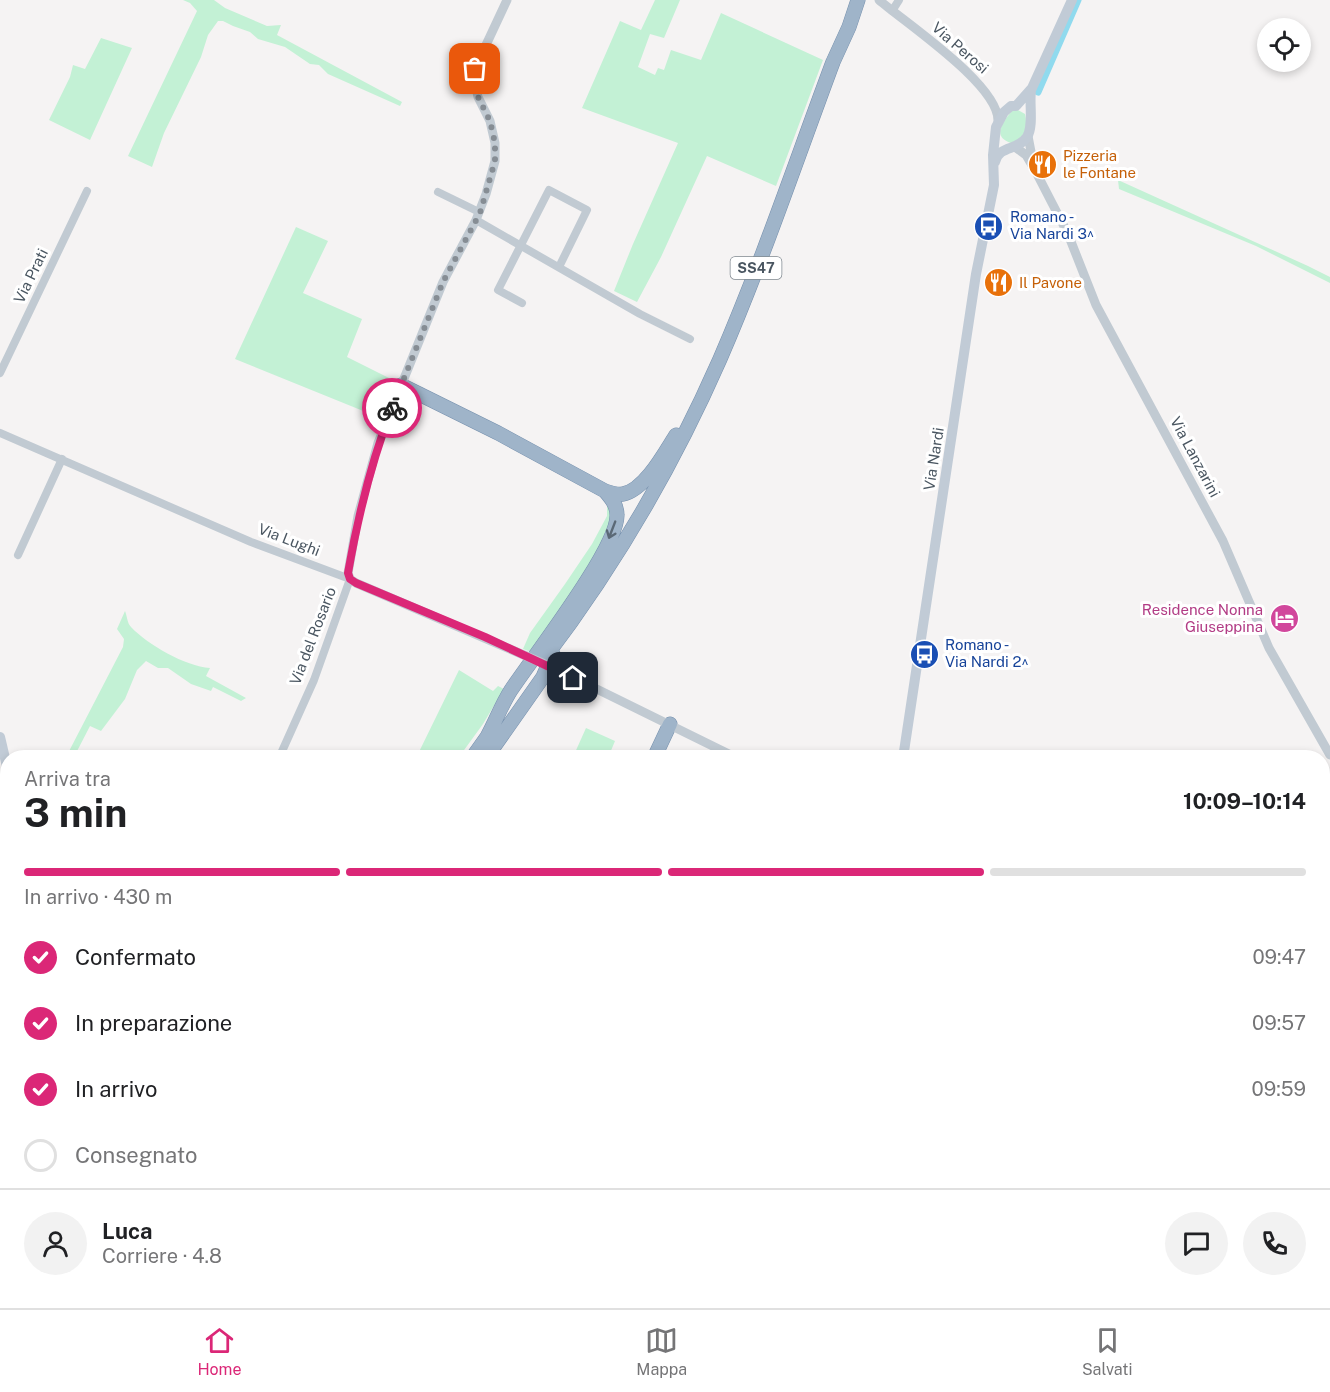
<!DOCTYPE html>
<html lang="it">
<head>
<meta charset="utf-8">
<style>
	body { margin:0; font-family:"Public Sans",sans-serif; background:#f2f2f2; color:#202124; height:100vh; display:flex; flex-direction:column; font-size:22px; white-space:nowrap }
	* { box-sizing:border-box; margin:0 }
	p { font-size:20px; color:#757577 }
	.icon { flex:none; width:33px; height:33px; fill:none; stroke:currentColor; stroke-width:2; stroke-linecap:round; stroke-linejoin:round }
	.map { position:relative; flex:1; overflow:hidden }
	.details { position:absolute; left:0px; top:750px; width:1330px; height:558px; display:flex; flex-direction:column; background:#fff; border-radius:24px 24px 0 0; box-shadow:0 3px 9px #0003 }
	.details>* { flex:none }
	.tools { position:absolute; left:1257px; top:18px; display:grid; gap:12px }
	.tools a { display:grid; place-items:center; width:54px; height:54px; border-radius:50%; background:#fff; box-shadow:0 3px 9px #0003; font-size:30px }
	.pin { position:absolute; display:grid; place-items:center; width:51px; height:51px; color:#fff; margin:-26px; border-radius:12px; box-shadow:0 3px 9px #0006 }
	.courier { position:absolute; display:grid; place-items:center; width:60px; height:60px; margin:-30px; border:4px solid #db2777; border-radius:50%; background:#fff; color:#222; box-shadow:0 2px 8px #0007 }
	.summary em { font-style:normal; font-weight:700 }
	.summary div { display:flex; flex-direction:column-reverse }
	.summary { display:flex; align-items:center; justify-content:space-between; height:102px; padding:0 24px }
	h1 { font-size:39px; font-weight:700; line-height:45px }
	.bar { display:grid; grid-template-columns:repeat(4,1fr); gap:9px 6px; align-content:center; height:72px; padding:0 24px }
	.bar i { height:8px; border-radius:4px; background:#e0e0e0 }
	.bar .active { background:#db2777 }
	.bar p { grid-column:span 4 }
	.line { display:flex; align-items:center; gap:15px; padding:0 24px; border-top:2px solid #e0e0e0 }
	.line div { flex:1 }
	.round { display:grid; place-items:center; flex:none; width:63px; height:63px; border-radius:32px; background:#f2f2f2 }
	ol { padding:0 24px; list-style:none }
	li { display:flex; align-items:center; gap:18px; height:66px }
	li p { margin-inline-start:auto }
	li .icon { padding:6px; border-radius:50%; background:#db2777; color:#fff; stroke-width:4 }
	li:last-child { color:#757577 }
	li i { width:33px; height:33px; border:3px solid #e0e0e0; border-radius:50% }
	.dock { display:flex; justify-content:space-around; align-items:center; height:84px; border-top:2px solid #e0e0e0; background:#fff; font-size:16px; color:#757577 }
	.dock a { display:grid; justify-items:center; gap:3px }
	.dock .active { color:#db2777 }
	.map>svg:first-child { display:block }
	.green { fill:#c3f1d5 }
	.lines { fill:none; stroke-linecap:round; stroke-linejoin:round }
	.canal { stroke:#90daee; stroke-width:7 }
	.trunk-casing { stroke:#7690ad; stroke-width:15 }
	.minor { stroke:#c1cad2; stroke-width:8 }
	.tertiary { stroke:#c1cad2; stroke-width:9 }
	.secondary { stroke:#c1cbd6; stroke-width:10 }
	.trunk { stroke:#9fb4c9; stroke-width:14 }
	.rail-casing { stroke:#b5b8bd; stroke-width:4.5 }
	.rail { stroke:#fff; stroke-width:2; stroke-dasharray:7; stroke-linecap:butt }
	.tertiary-bridge { stroke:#c1cad2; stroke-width:9 }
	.oneway { stroke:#5b6976 }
	.done { stroke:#868d94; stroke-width:6; stroke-dasharray:0 10.8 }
	.route { stroke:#db2777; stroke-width:8 }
	.labels { text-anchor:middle; stroke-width:6; stroke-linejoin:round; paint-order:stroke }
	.shield { fill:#fff; stroke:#808990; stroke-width:1.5 }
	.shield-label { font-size:14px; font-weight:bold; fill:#4a5661 }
	.street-label { font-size:15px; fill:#4a5661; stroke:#fff }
	.food-label { font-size:15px; fill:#c56008; stroke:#fff; text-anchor:start }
	.transit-label { font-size:15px; fill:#164399; stroke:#fff; text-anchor:start }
	.hotel-label { font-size:15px; fill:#b23c85; stroke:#fff; text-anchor:end }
</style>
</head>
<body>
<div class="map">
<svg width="1330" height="1308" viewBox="0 0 1330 1308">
	<rect width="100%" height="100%" fill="#f5f3f3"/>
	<path class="green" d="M183,0H214L225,8L267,26L281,25L277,35L402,102L400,106L328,74L319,65L310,64L285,47L258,39L250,32L233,26L223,21H218L208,35L201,57L164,133L152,167L128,156L197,11L190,3Z
		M655,0H680L664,38L650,34L638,67L655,75L658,68L664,70L671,50L701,60L721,13L823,60L776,186L707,156L661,257L637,302L614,291L633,244L678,143L582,108L620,21L641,30Z
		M101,38L132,48L90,140L49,120L70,77L73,65L85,69Z
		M1013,110H1018L1025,114C1028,127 1025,139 1011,143C991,137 1003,121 1013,110Z
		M1118,180L1308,266L1330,277V283L1256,246L1119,189Z
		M296,227L328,241L303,293L362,319L347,357L397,382L383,419L235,359Z
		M608,495L612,521L590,566L531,652L523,649L530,633L565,584L592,544L607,516V505L604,497Z
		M125,611C127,615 127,623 131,627C148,645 185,666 210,668L206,676L246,698L241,701L213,687L211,691L191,684L168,668H158L146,661L137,670L125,699L101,731L90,726L74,757H66L123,647L124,639L117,629Z
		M459,670L493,691L498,686L504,689L483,724L459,757L416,758Z
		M586,728L615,741L610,753L621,757H573Z
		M327,1301V1300L390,1301L387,1308H328Z"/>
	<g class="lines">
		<path class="canal" d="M1038,92L1078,0"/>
		<defs>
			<path id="trunk" d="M401,385L498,433L605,491C611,493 617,495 623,494C645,490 665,452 676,435
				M543,660C614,567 673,466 720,359C762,262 796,161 833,62L849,27L858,0
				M488,735C496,720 502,704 511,690C533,657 618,548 617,515C617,505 611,498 605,491
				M472,758L494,727
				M486,758L543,677L553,654
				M654,758L670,724
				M0,1304L8,1300
				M17,1308L26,1300
				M40,1308L46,1300"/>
		</defs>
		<use href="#trunk" class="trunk-casing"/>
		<path class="minor" d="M892,11L899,0
			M438,192L479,212
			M476,220L640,314L690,339
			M522,303L498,290L549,190L587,210L559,267
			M0,373L87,191
			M0,433L251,542L350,579L314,680L279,758
			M18,555L62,459
			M0,988L8,994
			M1203,1300L1210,1308
			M90,1308L91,1300
			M717,1308L720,1300"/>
		<path class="tertiary" d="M507,0L479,60L474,78L478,97L490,121L495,143V161L486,194L476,220L443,282L378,443L358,516L348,573L350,579L356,583L526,656
			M879,0C907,24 999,85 998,121
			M1028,136L1033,162
			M1015,147L1026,155L1036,172L1068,234L1096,305L1223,541L1269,648L1330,755
			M554,668L737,758
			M0,849L8,884"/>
		<path class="secondary" d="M995,162C999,145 1018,151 1027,137C1034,126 1029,104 1031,90
			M0,737L8,771
			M903,758L976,274L994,185L993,155L996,127L1004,112L1011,106H1016L1032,88L1072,0
			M581,1300L600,1308
			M700,1300L702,1308
			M644,1308L657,1300"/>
		<use href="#trunk" class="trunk"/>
		<defs>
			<path id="rail" d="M0,794L8,830
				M107,1300L108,1308"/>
		</defs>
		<use href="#rail" class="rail-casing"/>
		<use href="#rail" class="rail"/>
		<path class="tertiary-bridge" d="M526,656L554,668"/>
	</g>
	<defs><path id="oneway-shaft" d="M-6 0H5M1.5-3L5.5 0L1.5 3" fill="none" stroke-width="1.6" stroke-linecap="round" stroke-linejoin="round" transform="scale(1.5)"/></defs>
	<use class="oneway" href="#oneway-shaft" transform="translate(612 530) rotate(111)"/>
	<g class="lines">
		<path class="done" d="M392,408L443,282L480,213L495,161V143L490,121L478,97L474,78L475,69"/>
		<path class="route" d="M392,408C371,462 358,516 348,573L350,579L356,583L485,637L573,678"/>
	</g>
	<defs>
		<symbol id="restaurant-disc" viewBox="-11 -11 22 22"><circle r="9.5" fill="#e8710a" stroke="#fff"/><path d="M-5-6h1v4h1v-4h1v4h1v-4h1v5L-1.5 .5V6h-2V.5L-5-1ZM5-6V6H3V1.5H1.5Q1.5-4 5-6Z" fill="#fff"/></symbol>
		<symbol id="bus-disc" viewBox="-11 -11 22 22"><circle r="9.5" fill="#1a4fb4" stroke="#fff"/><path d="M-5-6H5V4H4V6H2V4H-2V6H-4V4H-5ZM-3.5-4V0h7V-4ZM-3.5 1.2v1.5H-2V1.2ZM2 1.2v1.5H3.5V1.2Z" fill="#fff"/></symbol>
		<symbol id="hotel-disc" viewBox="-11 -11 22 22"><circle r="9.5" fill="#d1479c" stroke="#fff"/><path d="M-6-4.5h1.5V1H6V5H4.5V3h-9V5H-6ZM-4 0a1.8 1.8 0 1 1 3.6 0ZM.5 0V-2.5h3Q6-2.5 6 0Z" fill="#fff"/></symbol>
	</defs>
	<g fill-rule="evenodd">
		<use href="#restaurant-disc" x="1026" y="148" width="33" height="33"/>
		<use href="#bus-disc" x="972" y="210" width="33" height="33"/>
		<use href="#restaurant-disc" x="982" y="266" width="33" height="33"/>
		<use href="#hotel-disc" x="1268" y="602" width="33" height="33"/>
		<use href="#bus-disc" x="908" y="638" width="33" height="33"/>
	</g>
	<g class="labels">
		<rect class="shield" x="730.5" y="257" width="51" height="22" rx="4.5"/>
		<g class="shield-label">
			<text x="756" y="273">SS47</text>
		</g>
		<g class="street-label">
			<text transform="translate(960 48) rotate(41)" y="5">Via Perosi</text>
			<text transform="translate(31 276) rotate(-64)" y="5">Via Prati</text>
			<text transform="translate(1195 457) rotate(62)" y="5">Via Lanzarini</text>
			<text transform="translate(934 459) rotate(-81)" y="5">Via Nardi</text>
			<text transform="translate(289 540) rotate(21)" y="5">Via Lughi</text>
			<text transform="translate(313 636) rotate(-69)" y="5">Via del Rosario</text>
		</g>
		<g class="food-label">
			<text x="1063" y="161">Pizzeria<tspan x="1063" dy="17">le Fontane</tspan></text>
			<text x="1019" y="288">Il Pavone</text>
		</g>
		<g class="transit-label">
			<text x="1010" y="222">Romano -<tspan x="1010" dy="17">Via Nardi 3^</tspan></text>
			<text x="945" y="650">Romano -<tspan x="945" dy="17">Via Nardi 2^</tspan></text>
		</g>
		<g class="hotel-label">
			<text x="1263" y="615">Residence Nonna<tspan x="1263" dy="17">Giuseppina</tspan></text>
		</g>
	</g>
</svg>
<div class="tools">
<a><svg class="icon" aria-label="locate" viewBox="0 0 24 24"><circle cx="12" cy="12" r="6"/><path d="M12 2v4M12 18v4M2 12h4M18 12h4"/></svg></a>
</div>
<div class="pin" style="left:475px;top:69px;background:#ea580c"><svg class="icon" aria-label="bag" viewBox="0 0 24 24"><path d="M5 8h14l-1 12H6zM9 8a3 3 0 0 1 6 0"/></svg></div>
<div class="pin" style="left:573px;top:678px;background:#1f2937"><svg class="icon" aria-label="home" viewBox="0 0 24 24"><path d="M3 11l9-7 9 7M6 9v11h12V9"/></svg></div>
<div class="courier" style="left:392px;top:408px"><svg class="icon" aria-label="bike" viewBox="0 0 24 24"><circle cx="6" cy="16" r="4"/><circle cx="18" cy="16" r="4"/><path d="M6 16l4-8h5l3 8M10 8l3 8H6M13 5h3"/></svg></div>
<section class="details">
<div class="summary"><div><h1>3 min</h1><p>Arriva tra</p></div><em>10:09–10:14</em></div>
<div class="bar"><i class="active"></i><i class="active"></i><i class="active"></i><i></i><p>In arrivo · 430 m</p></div>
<ol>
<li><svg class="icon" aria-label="check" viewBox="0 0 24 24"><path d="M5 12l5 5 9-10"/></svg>Confermato<p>09:47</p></li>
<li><svg class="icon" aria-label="check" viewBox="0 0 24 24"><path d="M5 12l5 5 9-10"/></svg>In preparazione<p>09:57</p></li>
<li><svg class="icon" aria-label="check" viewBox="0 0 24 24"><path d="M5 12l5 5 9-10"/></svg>In arrivo<p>09:59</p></li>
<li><i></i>Consegnato</li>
</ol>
<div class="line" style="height:108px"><a class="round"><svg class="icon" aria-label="person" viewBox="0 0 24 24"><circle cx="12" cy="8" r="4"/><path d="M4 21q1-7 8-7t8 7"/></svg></a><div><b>Luca</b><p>Corriere · 4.8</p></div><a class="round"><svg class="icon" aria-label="chat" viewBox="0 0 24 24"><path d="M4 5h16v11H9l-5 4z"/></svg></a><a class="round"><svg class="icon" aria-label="phone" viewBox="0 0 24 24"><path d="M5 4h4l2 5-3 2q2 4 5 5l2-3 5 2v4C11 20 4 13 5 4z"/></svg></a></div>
</section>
</div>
<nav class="dock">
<a class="active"><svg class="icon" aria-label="home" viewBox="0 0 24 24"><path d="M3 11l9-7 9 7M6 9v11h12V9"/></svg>Home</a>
<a><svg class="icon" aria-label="map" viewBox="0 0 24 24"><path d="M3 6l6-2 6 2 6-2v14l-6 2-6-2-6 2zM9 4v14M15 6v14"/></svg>Mappa</a>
<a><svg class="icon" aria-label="saved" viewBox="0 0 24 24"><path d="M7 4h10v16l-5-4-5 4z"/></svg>Salvati</a>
</nav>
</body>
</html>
